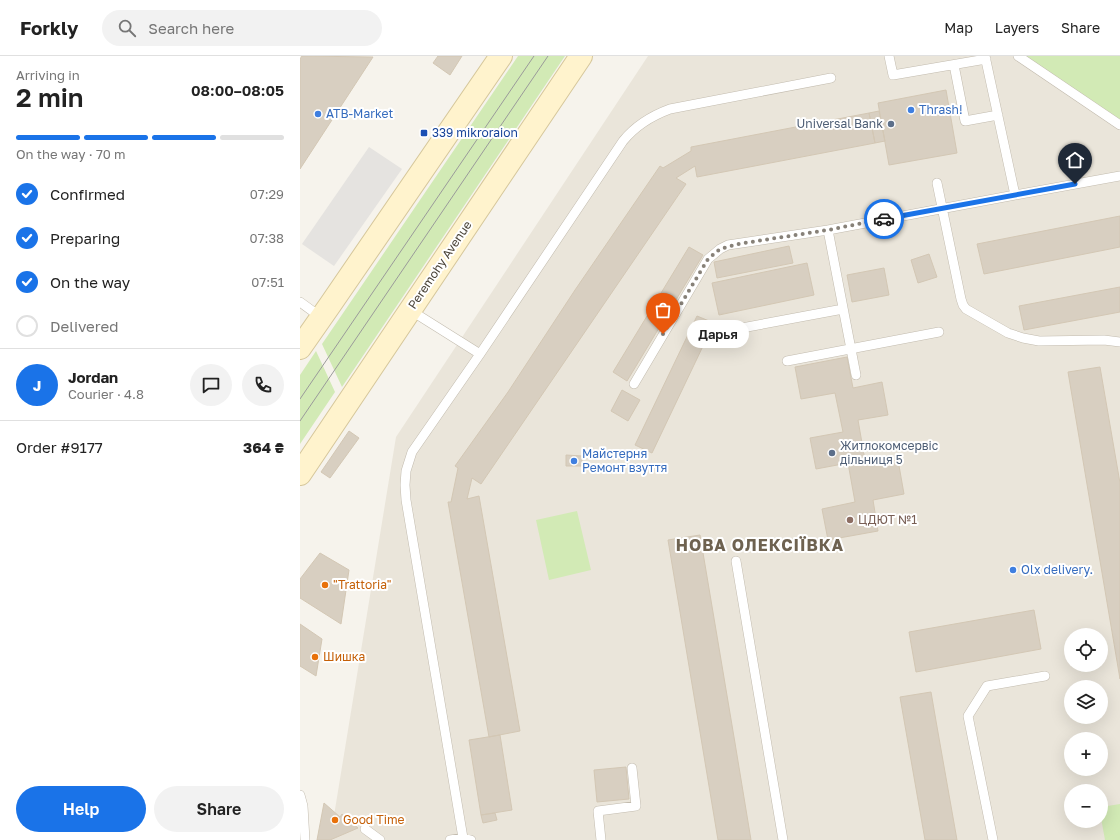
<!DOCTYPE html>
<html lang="en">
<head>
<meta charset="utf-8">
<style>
	body { margin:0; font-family:"Golos Text",sans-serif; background:#f2f2f2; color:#222; height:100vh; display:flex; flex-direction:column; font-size:15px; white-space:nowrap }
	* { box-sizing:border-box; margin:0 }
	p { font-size:13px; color:#767676 }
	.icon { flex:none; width:22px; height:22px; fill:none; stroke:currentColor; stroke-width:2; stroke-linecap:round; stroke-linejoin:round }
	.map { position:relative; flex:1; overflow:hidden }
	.panel { display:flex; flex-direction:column; background:#fff; width:300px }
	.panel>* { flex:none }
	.buttons { position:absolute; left:764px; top:572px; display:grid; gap:8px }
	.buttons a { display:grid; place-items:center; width:44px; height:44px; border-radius:50%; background:#fff; box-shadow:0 4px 16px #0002; font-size:20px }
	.pin { position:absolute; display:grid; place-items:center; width:34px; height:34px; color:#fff; margin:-41px -17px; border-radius:50% 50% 50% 0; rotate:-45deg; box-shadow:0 0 4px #0007 }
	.pin .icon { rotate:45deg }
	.courier { position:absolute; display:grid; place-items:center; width:40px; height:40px; margin:-20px; border:3px solid #1a73e8; border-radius:50%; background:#fff; color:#222; box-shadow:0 1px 5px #0007 }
	.bubble { position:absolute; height:28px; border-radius:14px; background:#fff; box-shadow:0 4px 16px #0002; font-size:13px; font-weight:600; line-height:28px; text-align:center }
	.head em { font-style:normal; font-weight:600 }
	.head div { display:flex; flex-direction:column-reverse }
	.head { display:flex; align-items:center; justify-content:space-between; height:68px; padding:0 16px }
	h1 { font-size:26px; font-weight:600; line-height:30px }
	.bar { display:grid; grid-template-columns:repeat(4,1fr); gap:6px 4px; align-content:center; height:48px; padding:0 16px }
	.bar i { height:5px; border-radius:3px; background:#e0e0e0 }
	.bar .on { background:#1a73e8 }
	.bar p { grid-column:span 4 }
	.line { display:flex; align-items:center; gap:10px; padding:0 16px; border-top:1px solid #e0e0e0 }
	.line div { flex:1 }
	.round { display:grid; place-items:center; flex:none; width:42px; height:42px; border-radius:21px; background:#f2f2f2 }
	ol { padding:0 16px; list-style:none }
	li { display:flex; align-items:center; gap:12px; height:44px }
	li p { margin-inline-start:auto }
	li .icon { padding:4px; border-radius:50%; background:#1a73e8; color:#fff; stroke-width:4 }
	li:last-child { color:#767676 }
	li i { width:22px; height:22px; border:2px solid #e0e0e0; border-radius:50% }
	.cta { display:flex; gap:8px; margin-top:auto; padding:8px 16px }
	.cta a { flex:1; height:46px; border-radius:24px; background:#1a73e8; color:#fff; font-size:16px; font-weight:600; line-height:46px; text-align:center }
	.cta a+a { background:#f2f2f2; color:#222 }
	header { display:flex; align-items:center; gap:24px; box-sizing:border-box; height:56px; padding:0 20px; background:#fff; border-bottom:1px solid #e0e0e0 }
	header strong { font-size:19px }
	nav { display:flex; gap:22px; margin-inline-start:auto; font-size:14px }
	.search { width:280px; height:36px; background:#f2f2f2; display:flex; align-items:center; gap:10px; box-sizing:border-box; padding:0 14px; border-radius:22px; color:#767676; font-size:15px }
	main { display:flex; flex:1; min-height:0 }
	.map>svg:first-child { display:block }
	.residential { fill:#eae5da; fill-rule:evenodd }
	.green { fill:#d2eab5 }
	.parking { fill:#e5e3e0 }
	.building { fill:#d8cfc1; stroke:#d3c7b4 }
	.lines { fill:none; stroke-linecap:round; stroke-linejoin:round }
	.service-casing { stroke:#c2bbae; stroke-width:10 }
	.secondary-casing { stroke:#d6c79b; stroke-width:24 }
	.service { stroke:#fff; stroke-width:9 }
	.secondary { stroke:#fff3cd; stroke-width:22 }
	.tram { stroke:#9a9a9a; stroke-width:1 }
	.done { stroke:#878178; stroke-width:4; stroke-dasharray:0 7.2 }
	.route { stroke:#1a73e8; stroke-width:5 }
	.shop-dot { fill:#3f7fe0; stroke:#fff; stroke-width:1.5 }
	.service-dot { fill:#5c6f8a; stroke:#fff; stroke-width:1.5 }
	.transit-dot { fill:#1a4fb4; stroke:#fff; stroke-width:1.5 }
	.education-dot { fill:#8d6e63; stroke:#fff; stroke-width:1.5 }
	.food-dot { fill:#e8710a; stroke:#fff; stroke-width:1.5 }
	.labels { text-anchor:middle; stroke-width:4; stroke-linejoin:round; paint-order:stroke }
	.shop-label { font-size:12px; fill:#366cbe; stroke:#fff; text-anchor:start }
	.service-label { font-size:12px; fill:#4e5e75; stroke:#fff; text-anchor:end }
	.transit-label { font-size:12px; fill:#164399; stroke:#fff; text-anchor:start }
	.street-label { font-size:12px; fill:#4b4439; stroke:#fff }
	.education-label { font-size:12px; fill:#785e54; stroke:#fff; text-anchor:start }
	.food-label { font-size:12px; fill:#c56008; stroke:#fff; text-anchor:start }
	.district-label { font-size:16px; font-weight:bold; letter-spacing:1px; fill:#6e6250; stroke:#fff }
</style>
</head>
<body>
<header>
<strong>Forkly</strong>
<div class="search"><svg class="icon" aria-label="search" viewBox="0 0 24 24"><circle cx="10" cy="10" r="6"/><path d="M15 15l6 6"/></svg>Search here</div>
<nav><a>Map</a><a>Layers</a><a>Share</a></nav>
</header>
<main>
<section class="panel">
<div class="head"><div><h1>2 min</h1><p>Arriving in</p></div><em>08:00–08:05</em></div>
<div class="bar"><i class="on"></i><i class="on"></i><i class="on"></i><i></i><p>On the way · 70 m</p></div>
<ol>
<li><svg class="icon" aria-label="check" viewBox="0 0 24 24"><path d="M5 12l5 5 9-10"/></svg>Confirmed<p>07:29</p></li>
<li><svg class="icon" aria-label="check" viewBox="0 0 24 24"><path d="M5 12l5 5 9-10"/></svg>Preparing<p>07:38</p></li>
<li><svg class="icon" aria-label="check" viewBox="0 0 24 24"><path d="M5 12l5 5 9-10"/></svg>On the way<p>07:51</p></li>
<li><i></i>Delivered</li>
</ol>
<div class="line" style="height:72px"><b class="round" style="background:#1a73e8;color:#fff">J</b><div><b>Jordan</b><p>Courier · 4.8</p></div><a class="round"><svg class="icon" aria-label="chat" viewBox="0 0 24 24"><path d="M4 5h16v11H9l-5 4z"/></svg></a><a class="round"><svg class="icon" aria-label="phone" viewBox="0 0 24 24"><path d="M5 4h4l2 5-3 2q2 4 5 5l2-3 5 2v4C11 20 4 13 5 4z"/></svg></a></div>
<div class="line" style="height:52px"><div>Order #9177</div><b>364 ₴</b></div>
<div class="cta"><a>Help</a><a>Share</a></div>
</section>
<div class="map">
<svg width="820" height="784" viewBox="0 0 820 784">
	<rect width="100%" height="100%" fill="#f6f3ec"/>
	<path class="residential" d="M348,0H820V784H30L96,381ZM771,579H801V609H771ZM771,631H801V661H771ZM771,683H801V713H771ZM771,735H801V765H771Z"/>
	<path class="green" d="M218,0H265L42,331L22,288Z
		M723,0H820V65Z
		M16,295L35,336L0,388V319Z
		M277,455L291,514L249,524L236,464Z
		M820,748V784H805L801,762V751Z"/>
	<path class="parking" d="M69,91L102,113L34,210L2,188Z"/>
	<path class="building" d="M2,0L73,1L0,113V3Z
		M138,0H162L150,19L133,7Z
		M646,34L657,97L589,109L578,47Z
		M579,55L585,85L575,87L569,57Z
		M569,57L575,87L397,121L395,110L376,122L386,128L181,428L172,422L167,443L179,440L220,675L189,681L148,446H151L158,412L155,410L208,336L275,234L360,110L363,112L391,95V91Z
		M820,160V191L684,218L677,188Z
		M489,190L493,207L417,222L414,206Z
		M389,191L403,199L327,325L313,316Z
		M629,198L637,221L618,227L611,204Z
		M507,207L514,239L419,259L412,227Z
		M584,212L589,239L552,246L547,219Z
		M820,231V256L724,274L719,250Z
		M397,260L414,267L352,397L335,389Z
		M547,301L553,332L582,326L588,359L558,364L566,410L598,404L604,438L573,444L578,475L528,484L522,453L555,446L548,407L516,413L510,382L543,376L535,337L501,343L495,311Z
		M800,311L820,427V623L768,316Z
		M322,334L340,344L328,365L311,355Z
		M49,375L59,382L30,422L21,416Z
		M266,399L282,400V410H266Z
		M400,479L435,687L451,784H418L368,484Z
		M20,497L49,514L41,568L0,542V523Z
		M734,554L741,593L616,616L609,576Z
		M0,568L22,583L16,620L0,610Z
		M631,636L636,665L657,784H625L600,641Z
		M200,679L212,754L181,759L169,684Z
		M326,711L329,743L297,746L294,714Z
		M24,747L40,761L42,758L58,772L30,784H17Z
		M195,757L197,764L183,767L181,759Z"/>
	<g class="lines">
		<defs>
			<path id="service" d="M589,0L593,19L686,3
				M718,0L820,69
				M654,9L665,65L698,59
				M637,127L661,243L663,249L666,253L708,277L723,282L739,285L804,284L820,286
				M715,139L820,120
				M528,174L556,319
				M0,246L22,262
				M110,254L180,298
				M431,274L543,253
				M487,305L639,276
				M334,328L408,203L420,193L428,189L528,174L715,139L685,0
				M436,505L483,784
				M0,739L3,750L5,784
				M65,773L80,784
				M163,782L106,444L105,429L106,415L112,396L180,298L323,85C336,69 351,60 370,53L531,22
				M150,784L163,782L171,784
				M301,784L298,755L336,750L332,712
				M693,784L668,660L687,630L745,620"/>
			<path id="secondary" d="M0,292L30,249L201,0
				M0,418L281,0"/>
		</defs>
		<use href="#service" class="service-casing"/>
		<use href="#secondary" class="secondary-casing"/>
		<use href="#service" class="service"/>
		<use href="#secondary" class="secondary"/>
		<path class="tram" d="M0,343L234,0
			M0,365L248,0"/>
	</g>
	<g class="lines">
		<path class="done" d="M363,278L408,203L420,193L438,188L528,174L584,163"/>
		<path class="route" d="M584,163L775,128"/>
	</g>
	<g class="shop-dot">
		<circle cx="611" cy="54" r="4"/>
		<circle cx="18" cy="58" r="4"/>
		<circle cx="274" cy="405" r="4"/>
		<circle cx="713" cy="514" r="4"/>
	</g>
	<g class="service-dot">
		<circle cx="591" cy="68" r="4"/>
		<circle cx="532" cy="397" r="4"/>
	</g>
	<rect class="transit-dot" x="120" y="73" width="8" height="8" rx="2"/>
	<circle class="education-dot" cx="550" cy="464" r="4"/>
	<g class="food-dot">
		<circle cx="25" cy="529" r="4"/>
		<circle cx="15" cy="601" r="4"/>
		<circle cx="35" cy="764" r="4"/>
	</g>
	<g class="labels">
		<g class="shop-label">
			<text x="619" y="58">Thrash!</text>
			<text x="26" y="62">ATB-Market</text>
			<text x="282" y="402">Майстерня<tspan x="282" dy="14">Ремонт взуття</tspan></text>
			<text x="721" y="518">Olx delivery.</text>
		</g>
		<g class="service-label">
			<text x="583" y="72">Universal Bank</text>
			<text x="540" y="394" text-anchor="start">Житлокомсервіс<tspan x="540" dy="14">дільниця 5</tspan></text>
		</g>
		<g class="transit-label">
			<text x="132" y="81">339 mikroraion</text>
		</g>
		<g class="street-label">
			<text transform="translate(140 209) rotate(-56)" y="4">Peremohy Avenue</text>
		</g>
		<g class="education-label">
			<text x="558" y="468">ЦДЮТ №1</text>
		</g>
		<g class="food-label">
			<text x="33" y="533">"Trattoria"</text>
			<text x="23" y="605">Шишка</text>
			<text x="43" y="768">Good Time</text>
		</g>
		<g class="district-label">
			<text x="460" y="495">НОВА ОЛЕКСІЇВКА</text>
		</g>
	</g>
</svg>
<div class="buttons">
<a><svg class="icon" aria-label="locate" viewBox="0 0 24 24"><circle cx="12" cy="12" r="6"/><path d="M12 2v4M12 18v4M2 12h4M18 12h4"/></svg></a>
<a><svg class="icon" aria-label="layers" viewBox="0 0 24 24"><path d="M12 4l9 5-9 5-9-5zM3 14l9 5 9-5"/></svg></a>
<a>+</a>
<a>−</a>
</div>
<div class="pin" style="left:363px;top:278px;background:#ea580c"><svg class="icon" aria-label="bag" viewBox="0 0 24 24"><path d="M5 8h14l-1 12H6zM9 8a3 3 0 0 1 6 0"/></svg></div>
<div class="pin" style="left:775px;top:128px;background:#1f2937"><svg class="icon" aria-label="home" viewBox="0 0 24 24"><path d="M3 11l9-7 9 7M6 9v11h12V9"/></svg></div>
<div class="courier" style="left:584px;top:163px"><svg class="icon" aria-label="car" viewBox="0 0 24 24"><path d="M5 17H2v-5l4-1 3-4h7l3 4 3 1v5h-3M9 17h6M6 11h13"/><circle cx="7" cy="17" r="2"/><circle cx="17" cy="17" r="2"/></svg></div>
<div class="bubble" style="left:387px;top:264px;width:62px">Дарья</div>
</div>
</main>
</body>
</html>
